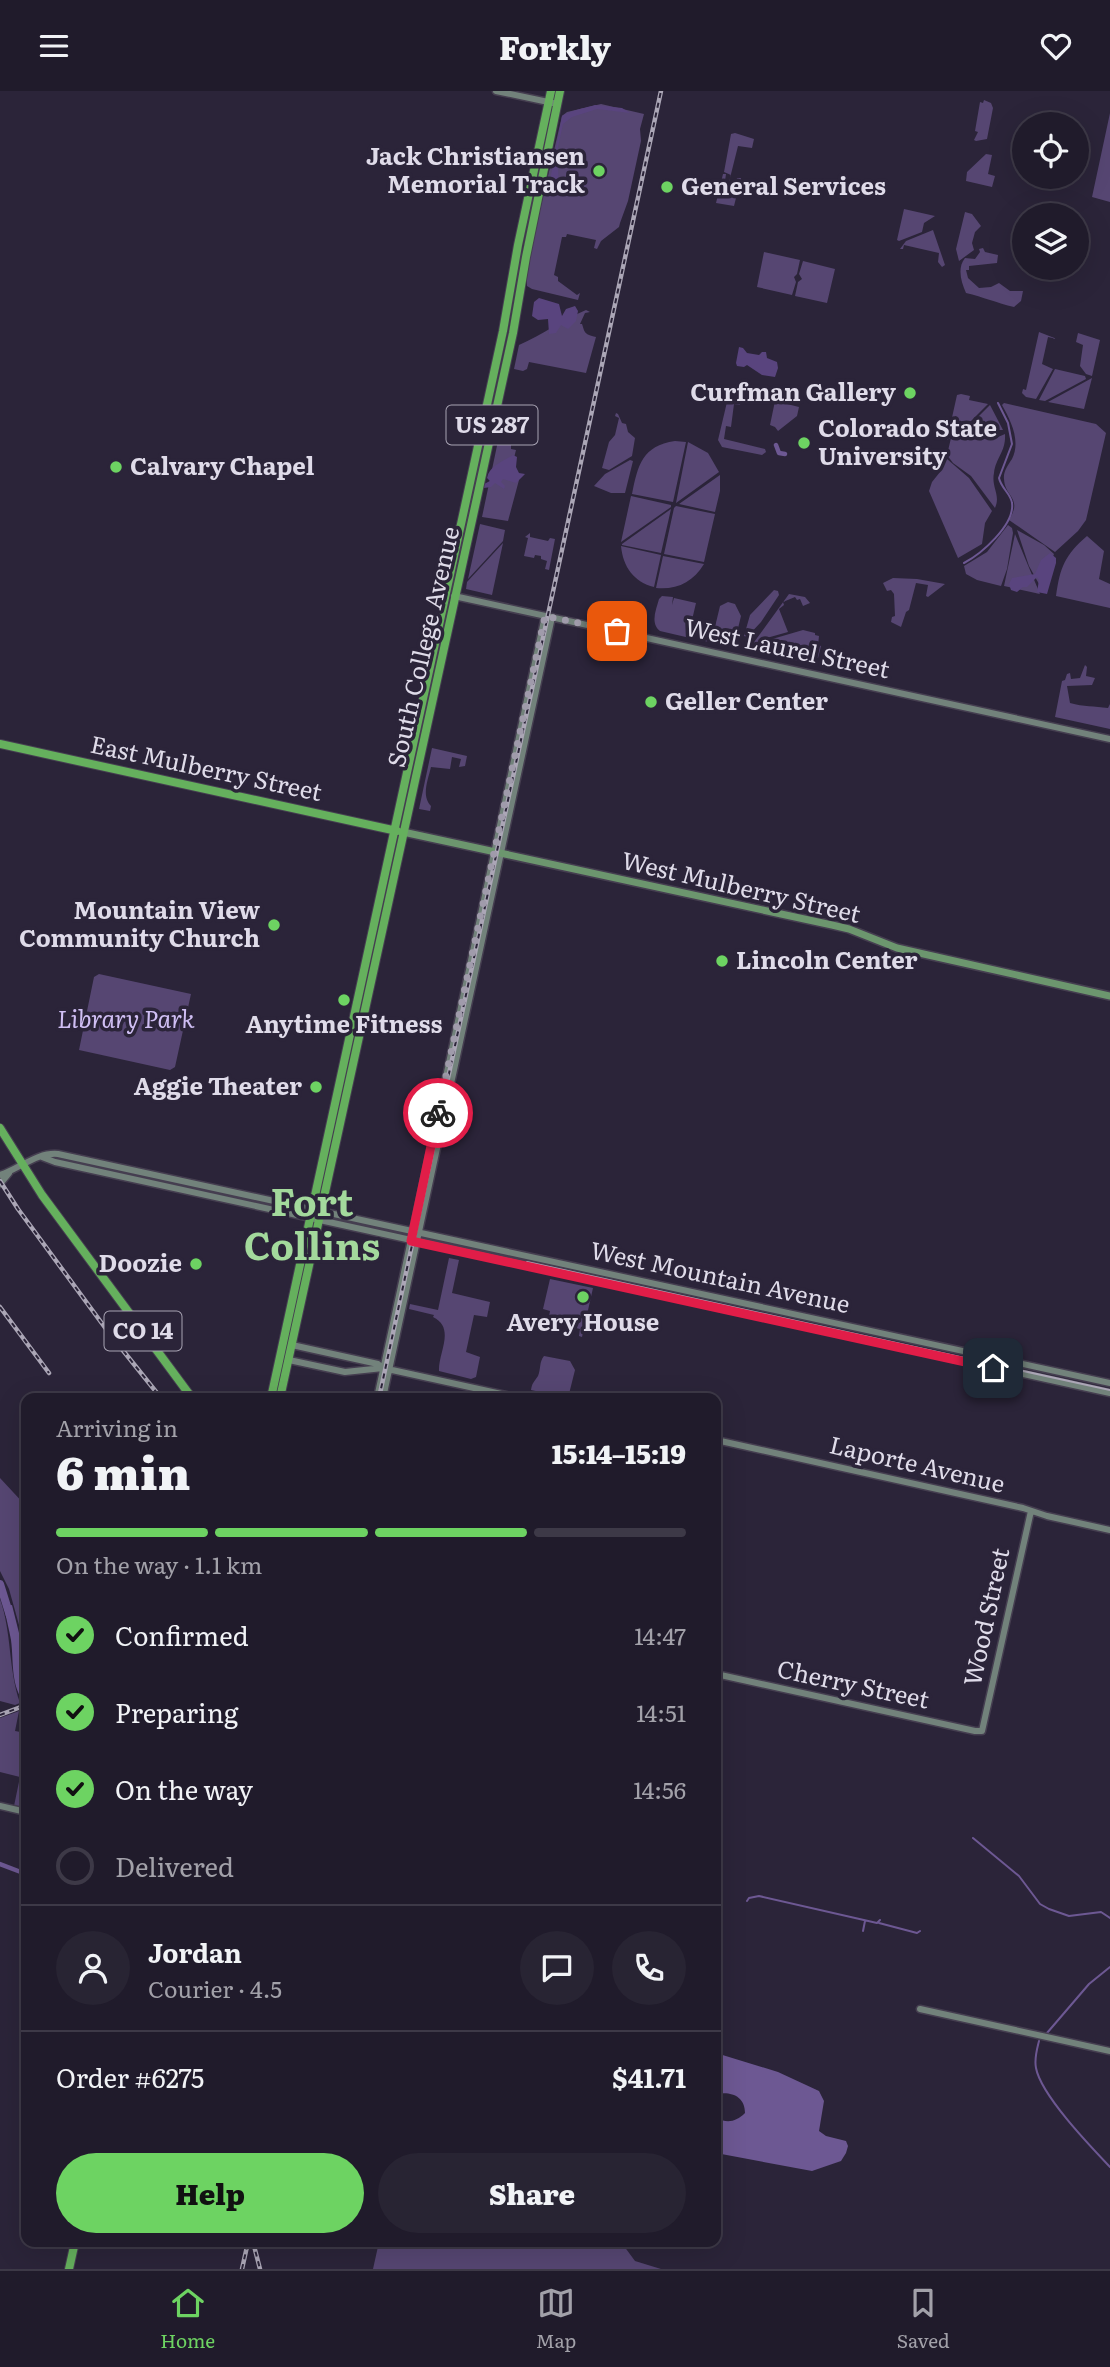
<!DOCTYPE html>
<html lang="en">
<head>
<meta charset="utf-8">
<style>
	body { margin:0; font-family:Literata,serif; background:#282433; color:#f1f3f6; height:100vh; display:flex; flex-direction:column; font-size:26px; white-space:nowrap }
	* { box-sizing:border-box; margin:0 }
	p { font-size:23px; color:#a2a1a9 }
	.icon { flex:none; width:38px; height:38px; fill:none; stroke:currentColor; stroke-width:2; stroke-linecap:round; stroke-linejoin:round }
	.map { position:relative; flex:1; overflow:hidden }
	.panel { position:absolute; left:21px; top:1302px; width:700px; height:854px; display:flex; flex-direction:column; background:#201b2b; border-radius:14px; box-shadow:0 7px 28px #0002,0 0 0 2px #3d3947 }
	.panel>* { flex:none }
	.buttons { position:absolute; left:1012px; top:21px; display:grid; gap:14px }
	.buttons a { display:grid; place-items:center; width:77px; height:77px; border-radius:50%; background:#201b2b; box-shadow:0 7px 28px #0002,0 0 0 2px #3d3947; font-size:35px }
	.pin { position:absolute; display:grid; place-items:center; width:60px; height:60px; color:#fff; margin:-30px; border-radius:14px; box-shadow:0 4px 10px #0006 }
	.courier { position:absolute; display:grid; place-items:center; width:70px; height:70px; margin:-35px; border:5px solid #e11d48; border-radius:50%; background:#fff; color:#222; box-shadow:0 2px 9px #0007 }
	.overview em { font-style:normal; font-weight:800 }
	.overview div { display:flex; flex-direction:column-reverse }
	.overview { display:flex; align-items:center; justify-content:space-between; height:119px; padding:0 35px }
	h1 { font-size:46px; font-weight:800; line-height:52px }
	.bar { display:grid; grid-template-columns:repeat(4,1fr); gap:10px 7px; align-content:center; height:84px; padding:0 35px }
	.bar i { height:9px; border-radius:5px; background:#3d3947 }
	.bar .on { background:#6dd362 }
	.bar p { grid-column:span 4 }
	.line { display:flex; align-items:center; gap:18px; padding:0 35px; border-top:2px solid #3d3947 }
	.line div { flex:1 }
	.round { display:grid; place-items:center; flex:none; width:74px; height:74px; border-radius:37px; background:#282433 }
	ol { padding:0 35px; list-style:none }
	li { display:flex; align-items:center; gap:21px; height:77px }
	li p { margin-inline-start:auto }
	li .icon { padding:7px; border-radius:50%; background:#6dd362; color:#111; stroke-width:4 }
	li:last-child { color:#a2a1a9 }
	li i { width:38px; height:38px; border:4px solid #3d3947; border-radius:50% }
	.action { display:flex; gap:14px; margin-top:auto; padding:14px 35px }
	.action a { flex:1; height:80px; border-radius:42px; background:#6dd362; color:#111; font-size:28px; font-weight:800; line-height:80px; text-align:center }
	.action a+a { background:#282433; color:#f1f3f6 }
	header { display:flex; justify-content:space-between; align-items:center; height:91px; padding:0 35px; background:#201b2b; font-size:32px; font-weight:800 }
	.tabs { display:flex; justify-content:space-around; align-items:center; height:98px; border-top:2px solid #3d3947; background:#201b2b; font-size:19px; color:#a2a1a9 }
	.tabs a { display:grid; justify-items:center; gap:4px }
	.tabs .on { color:#6dd362 }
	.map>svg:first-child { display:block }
	.green { fill:#564672 }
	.forest { fill:#59447e }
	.water { fill:#6d5893 }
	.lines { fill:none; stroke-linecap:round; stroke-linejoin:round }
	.stream { stroke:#6d5893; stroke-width:2 }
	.canal { stroke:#6d5893; stroke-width:4.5 }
	.river { stroke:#6d5893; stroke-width:8 }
	.secondary-casing { stroke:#453e50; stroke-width:9 }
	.primary-casing { stroke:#453e50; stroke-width:10 }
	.highway-casing { stroke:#453e50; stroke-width:10 }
	.secondary { stroke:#72827b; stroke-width:6 }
	.primary { stroke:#6c966e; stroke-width:7 }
	.highway { stroke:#65b05d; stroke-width:8 }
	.tram { stroke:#aba6b6; stroke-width:2 }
	.rail-casing { stroke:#aba6b6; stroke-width:4.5 }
	.rail { stroke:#2b2439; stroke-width:2; stroke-dasharray:5; stroke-linecap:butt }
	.done { stroke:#a09bab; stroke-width:7; stroke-dasharray:0 12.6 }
	.route { stroke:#e11d48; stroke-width:9 }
	.poi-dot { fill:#6dd362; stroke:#2b2439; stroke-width:2.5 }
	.labels { text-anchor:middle; stroke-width:7; stroke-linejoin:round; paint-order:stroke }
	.shield { fill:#2b2439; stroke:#a9a4b4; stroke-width:2 }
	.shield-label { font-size:23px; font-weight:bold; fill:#dfdbe9 }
	.poi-label { font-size:24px; font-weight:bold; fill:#dfdbe9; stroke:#2b2439; text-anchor:end }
	.street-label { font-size:24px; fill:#dfdbe9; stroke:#2b2439 }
	.park-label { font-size:24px; font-style:italic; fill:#d0bff4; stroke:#2b2439 }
	.town-label { font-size:38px; font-weight:bold; fill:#a3d99c; stroke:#2b2439 }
</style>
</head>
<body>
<header><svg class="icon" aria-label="menu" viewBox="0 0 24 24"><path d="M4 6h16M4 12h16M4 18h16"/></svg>Forkly<svg class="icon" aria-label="heart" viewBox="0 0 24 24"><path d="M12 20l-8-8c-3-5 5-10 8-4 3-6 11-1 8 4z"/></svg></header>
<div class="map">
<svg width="1110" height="2178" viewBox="0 0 1110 2178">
	<rect width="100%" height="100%" fill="#2b2439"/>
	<path class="green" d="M984,9L991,12L993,17L987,48L976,50L974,49L978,41L975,40L980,11L983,12Z
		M601,13L644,23L640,38L641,50L628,110L620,132L619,136L601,150L597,158L594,157L596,149L567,143L566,146H562L554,184L558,186V190L577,204L580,202L578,209L532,198L527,195V175L562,25L567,21Z
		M1110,22V111L1092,106Z
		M735,42L754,48L752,57L738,55L729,91L735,93L737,87H741L734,115L716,112L723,83H726L725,90H729L731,84L724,81L731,43Z
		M986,63L992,64L988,83L995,85L992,96L966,90L967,81Z
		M904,118L935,125L924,132L922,141L899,150L897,149Z
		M965,121L972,123L981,135L975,141L972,152L974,159L959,170L956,158Z
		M933,139L945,174L942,176L938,171L939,162L904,154L903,158H900L906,150Z
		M983,157L985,161L998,164L997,172L969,175V179H966L968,187L979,197L991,196L999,192L1010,200H1023L1021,210L1014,216C997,212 983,206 966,202C961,191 957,177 965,167L975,168L980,161L979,158Z
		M764,161L800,169L797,183L794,186L796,191L792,204L757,196Z
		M803,170L835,178L827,212L795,205L798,191L802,188L799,183Z
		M586,219L590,221L585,222L580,233H582C585,242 584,243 596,246L586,282L529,271L527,278L523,280L514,278L519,254C542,244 562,229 586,219Z
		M1039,241L1057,248L1048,246L1042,273L1053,278L1036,308L1026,306L1022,302L1023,298L1026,299Z
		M1078,242L1100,249L1092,285L1086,283L1080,275L1083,254L1076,251Z
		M1055,278L1085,285L1086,288L1045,310L1039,309Z
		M1092,287L1084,318L1048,311Z
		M961,303L970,305L969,309L988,313L962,339L947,349L957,304Z
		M741,310L740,314L734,313L731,336L726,335L724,348L765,358L766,361L762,364L722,356L718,349L727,311Z
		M775,310L799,316L797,325L778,340L775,336L770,334Z
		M1004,312L1096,333L1106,342L1086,429L1078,440L1055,461L1009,429C1023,406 1005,407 1004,388C1003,381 1008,374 1012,368C1021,350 1011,330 1002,314Z
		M990,314L1003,339H997L995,344L998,346L1005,343C1006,361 996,366 994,382C991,396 1001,404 995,417L971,385L953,372L947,364L951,347L963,341Z
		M616,322L618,323L622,332L626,333L628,341L635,347L632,365L609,379L602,377L609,351L615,344L619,327L615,325Z
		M498,350L511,352V358L516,359L512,375L519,389L508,430L482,426Z
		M675,350L686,351L673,411L632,403C638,374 642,355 675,350Z
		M688,351L708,362L719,381L676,412Z
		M945,361L947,368L969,387L992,420L985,432L982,453L958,467L929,400L932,391L940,381Z
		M630,369L633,370L625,402H611L594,395L605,383Z
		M720,384V400L715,421L679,413Z
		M631,405L671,414V416L621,451Z
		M676,415L715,423L704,471L664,463L674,417Z
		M671,418L661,462L622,454V453Z
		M480,433L505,439L503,450L468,488Z
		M1008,434L1012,437L1013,442L1007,478L1001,495L977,489L966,483L964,475L987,461Z
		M1017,439L1044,454L1054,463L1050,473L1044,502L1029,475Z
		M530,442V446L548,450L550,447L555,448L549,479L545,478L547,470L541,468V465L535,464L534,467L524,465L528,447L525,446Z
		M1015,443L1040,503L1004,495Z
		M1087,445L1104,460L1099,488L1110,493V517L1056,505C1060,476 1065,464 1087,445Z
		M503,452L492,504L466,498L467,491Z
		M621,455L661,464L654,496C634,491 623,476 621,455Z
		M663,465L704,473C693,491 677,499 656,497Z
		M893,487L917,488L945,493L928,506L926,505L928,494L916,492L909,519L906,521L901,536L891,531L892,526L895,525L894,503L891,499L887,500L883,492Z
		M774,499L778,500L779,504L761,531L747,546L744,545L750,524Z
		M789,503L805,506L810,512L803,515L800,508L797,509L795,506L783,511L784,514L779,518L788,541L763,548L752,554Z
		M662,505L673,506L672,514L674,507L696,512L692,529L687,538L690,547L660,540C650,532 656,519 659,508Z
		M728,511L735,513L741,525L734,554L732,556L700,549V546L705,547L708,539L714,540L720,515Z
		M803,539L815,542V544L819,545L818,554L821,555L818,567L816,566L817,558L816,563L812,562L809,572L750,560L759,552Z
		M1085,574L1087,576L1086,585L1095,587L1092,594L1067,595L1070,612C1084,616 1094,615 1108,617L1110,613V638L1055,626L1062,590L1065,589L1067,583L1070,582L1071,588L1080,587Z
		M432,657L467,665L465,675L459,676L461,668L452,666L450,678L431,676C428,689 421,705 431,715L430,720L419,718Z
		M99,883L191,903L175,976L170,979L79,959L94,886Z
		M449,1167L459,1169L452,1202L490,1211L487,1226L474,1224L466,1261L480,1266L476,1286L471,1288L439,1280C438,1262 456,1237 433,1226L434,1224L409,1218L410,1213L438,1219Z
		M550,1188L593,1197L582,1246L579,1245L580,1238L552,1231L551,1237L547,1236L550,1220L543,1218Z
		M544,1265L570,1270L575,1279L568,1307L531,1299C532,1292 534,1291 538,1285C541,1278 539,1271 544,1265Z
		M0,1387L26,1415V1559L9,1498L0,1480Z
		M0,1508C12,1542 8,1577 20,1612L15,1614L0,1610Z
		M19,1620L15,1640L26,1642V1717L14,1715L20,1686L0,1681V1627Z
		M379,2151H584L586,2155L593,2151H621L635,2170L661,2178H373Z"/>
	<path class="forest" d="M595,14L622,17L630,22L597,18L572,26L563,33L557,61L565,66L558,77L559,95H555L551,90V84L562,25C566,21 588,16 595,14Z
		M539,207L559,213L562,225L566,218L575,215L578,220L576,230L568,238L561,234L556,242L549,243L548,228L538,229L532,225L534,211Z
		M739,256L743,257L747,262L759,264L762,261H766L767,267L777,271L778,277L775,286L762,284L747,274L744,276L737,275L736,272Z
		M513,364L517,366L516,376L519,382L525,383L516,392L503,388L501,391L505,395L504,398L495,392L491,396L484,397V393L490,390L487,387C489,375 504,370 513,364Z
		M1050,462L1056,467V472L1047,503L1037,501L1039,489L1037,486L1027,496H1023L1017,501L1011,499L1009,493L1012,487L1035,483L1041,469Z"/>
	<path class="water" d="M12,1514L26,1570V1614C10,1595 14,1572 11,1549C9,1538 6,1527 4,1515Z
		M716,1962L778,1981L819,2000L824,2010L819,2040L826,2045L846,2050L848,2055L846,2062L841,2070L812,2080L716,2062V2026C726,2033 736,2031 745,2022C745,2005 731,2000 716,2003Z"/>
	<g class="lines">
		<path class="stream" d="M964,472C981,463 1015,434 1012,412C1011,403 1001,397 999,387L1012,353L1008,332L998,312
			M973,1747L1019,1785L1040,1813L1049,1818L1069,1825L1101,1821L1110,1827
			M747,1810L749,1807L759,1805L877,1832L880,1829
			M879,1832L917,1842L920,1840
			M863,1840L865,1830
			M1047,1942L1089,1893L1110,1876
			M1039,1950C1037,1958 1034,1968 1036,1977C1041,2004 1090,2055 1110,2076"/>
		<path class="canal" d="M776,354L779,362L785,363
			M0,1773L26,1783"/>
		<path class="river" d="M0,1493L10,1525"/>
		<defs>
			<path id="secondary" d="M496,0L553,12
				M454,505L1110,648
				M42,1066L55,1071L1110,1302
				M0,1084C19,1078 37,1061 58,1063L1110,1292
				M0,1093L9,1082
				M292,1254L378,1273L383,1277L520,1307
				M289,1269L345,1281L383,1277
				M377,1307L545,525
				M383,1307L552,526
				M716,1349L1023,1417L1047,1425L1110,1439
				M716,1583L975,1640H982L1031,1420
				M0,1715L26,1721
				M920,1918L1110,1960"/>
			<path id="primary" d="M403,741L832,834L849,838L897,857L1110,905"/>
			<path id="highway" d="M0,653L397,740
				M0,1037L42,1104L192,1307
				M271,1307L503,240L518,154L551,0
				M280,1307L513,242L526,166L560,0
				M69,2178L75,2151"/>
		</defs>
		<use href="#secondary" class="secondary-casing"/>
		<use href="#primary" class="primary-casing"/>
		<use href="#highway" class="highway-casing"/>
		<use href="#secondary" class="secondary"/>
		<use href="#primary" class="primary"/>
		<use href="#highway" class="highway"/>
		<path class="tram" d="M527,1171L1110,1299"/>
		<defs>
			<path id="rail" d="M0,1090L18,1118L109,1242L161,1307
				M0,1216L49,1282
				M379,1307L661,0
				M0,1624L26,1614
				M253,2151L260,2178
				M242,2178L248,2151"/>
		</defs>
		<use href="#rail" class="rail-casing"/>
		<use href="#rail" class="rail"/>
	</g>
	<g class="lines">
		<path class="done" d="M438,1022L545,525L617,540"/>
		<path class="route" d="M438,1022L411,1150L993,1277"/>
	</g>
	<g class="poi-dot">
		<circle cx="599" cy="80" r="7"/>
		<circle cx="667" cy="96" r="7"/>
		<circle cx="910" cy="302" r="7"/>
		<circle cx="804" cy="352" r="7"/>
		<circle cx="116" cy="376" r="7"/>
		<circle cx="651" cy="611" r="7"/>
		<circle cx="274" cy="834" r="7"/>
		<circle cx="722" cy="870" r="7"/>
		<circle cx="344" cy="909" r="7"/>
		<circle cx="316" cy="996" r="7"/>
		<circle cx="196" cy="1173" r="7"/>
		<circle cx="583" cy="1206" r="7"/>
	</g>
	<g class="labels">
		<g class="shield">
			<rect x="446.5" y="314.5" width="91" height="39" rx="5"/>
			<rect x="104.5" y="1220.5" width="77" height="39" rx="5"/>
		</g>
		<g class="shield-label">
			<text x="492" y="342">US 287</text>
			<text x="143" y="1248">CO 14</text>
		</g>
		<g class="poi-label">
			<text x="585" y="74">Jack Christiansen<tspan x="585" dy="28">Memorial Track</tspan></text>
			<text x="681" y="104" text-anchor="start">General Services</text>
			<text x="896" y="310">Curfman Gallery</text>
			<text x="818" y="346" text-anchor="start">Colorado State<tspan x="818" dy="28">University</tspan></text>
			<text x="130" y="384" text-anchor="start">Calvary Chapel</text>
			<text x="665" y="619" text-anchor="start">Geller Center</text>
			<text x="260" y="828">Mountain View<tspan x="260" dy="28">Community Church</tspan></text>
			<text x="736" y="878" text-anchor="start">Lincoln Center</text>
			<text x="344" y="942" text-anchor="middle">Anytime Fitness</text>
			<text x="302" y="1004">Aggie Theater</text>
			<text x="182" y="1181">Doozie</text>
			<text x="583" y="1240" text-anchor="middle">Avery House</text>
		</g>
		<g class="street-label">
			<text transform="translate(424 556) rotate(-77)" y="8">South College Avenue</text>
			<text transform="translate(787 558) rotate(12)" y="8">West Laurel Street</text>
			<text transform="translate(206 678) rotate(12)" y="8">East Mulberry Street</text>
			<text transform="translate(741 797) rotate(13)" y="8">West Mulberry Street</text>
			<text transform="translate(720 1187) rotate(12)" y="8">West Mountain Avenue</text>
			<text transform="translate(917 1374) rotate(13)" y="8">Laporte Avenue</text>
			<text transform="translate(987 1526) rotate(-78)" y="8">Wood Street</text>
			<text transform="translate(853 1594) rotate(12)" y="8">Cherry Street</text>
		</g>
		<g class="park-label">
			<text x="126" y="937">Library Park</text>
		</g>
		<g class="town-label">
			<text x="312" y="1125">Fort<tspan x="312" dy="44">Collins</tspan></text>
		</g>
	</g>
</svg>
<div class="buttons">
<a><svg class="icon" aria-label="locate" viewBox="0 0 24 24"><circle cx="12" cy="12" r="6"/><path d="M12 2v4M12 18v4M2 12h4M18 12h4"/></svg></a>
<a><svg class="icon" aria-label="layers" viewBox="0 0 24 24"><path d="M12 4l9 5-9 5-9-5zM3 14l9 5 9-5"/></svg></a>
</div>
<div class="pin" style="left:617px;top:540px;background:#ea580c"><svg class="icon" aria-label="bag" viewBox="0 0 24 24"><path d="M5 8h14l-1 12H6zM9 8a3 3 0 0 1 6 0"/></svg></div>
<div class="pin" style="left:993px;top:1277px;background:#1f2937"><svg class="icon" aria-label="home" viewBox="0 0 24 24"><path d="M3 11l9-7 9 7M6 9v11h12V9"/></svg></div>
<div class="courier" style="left:438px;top:1022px"><svg class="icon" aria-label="bike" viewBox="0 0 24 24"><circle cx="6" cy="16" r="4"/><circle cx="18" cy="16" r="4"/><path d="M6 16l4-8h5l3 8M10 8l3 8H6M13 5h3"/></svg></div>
<section class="panel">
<div class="overview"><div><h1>6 min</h1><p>Arriving in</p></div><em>15:14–15:19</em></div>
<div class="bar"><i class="on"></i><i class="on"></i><i class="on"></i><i></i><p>On the way · 1.1 km</p></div>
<ol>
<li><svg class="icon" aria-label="check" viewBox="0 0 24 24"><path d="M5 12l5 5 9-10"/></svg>Confirmed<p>14:47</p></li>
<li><svg class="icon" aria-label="check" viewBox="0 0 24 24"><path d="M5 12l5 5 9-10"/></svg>Preparing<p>14:51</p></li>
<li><svg class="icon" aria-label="check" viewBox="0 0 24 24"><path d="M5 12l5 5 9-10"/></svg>On the way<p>14:56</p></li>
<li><i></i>Delivered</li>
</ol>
<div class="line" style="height:126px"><a class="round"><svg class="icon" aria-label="person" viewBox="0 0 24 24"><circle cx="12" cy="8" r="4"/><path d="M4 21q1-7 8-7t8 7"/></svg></a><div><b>Jordan</b><p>Courier · 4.5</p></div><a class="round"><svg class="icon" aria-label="chat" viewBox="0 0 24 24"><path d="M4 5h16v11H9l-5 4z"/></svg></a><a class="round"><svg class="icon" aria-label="phone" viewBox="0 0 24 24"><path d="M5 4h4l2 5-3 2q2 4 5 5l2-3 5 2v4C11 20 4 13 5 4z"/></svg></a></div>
<div class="line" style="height:91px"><div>Order #6275</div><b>$41.71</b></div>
<div class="action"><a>Help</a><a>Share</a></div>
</section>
</div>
<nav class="tabs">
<a class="on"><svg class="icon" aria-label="home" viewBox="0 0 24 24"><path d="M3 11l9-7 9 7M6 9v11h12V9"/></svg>Home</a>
<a><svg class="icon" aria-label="map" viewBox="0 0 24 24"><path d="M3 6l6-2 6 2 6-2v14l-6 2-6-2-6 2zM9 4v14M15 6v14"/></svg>Map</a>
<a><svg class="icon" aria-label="saved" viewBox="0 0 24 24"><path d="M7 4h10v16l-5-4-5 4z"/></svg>Saved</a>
</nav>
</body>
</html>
